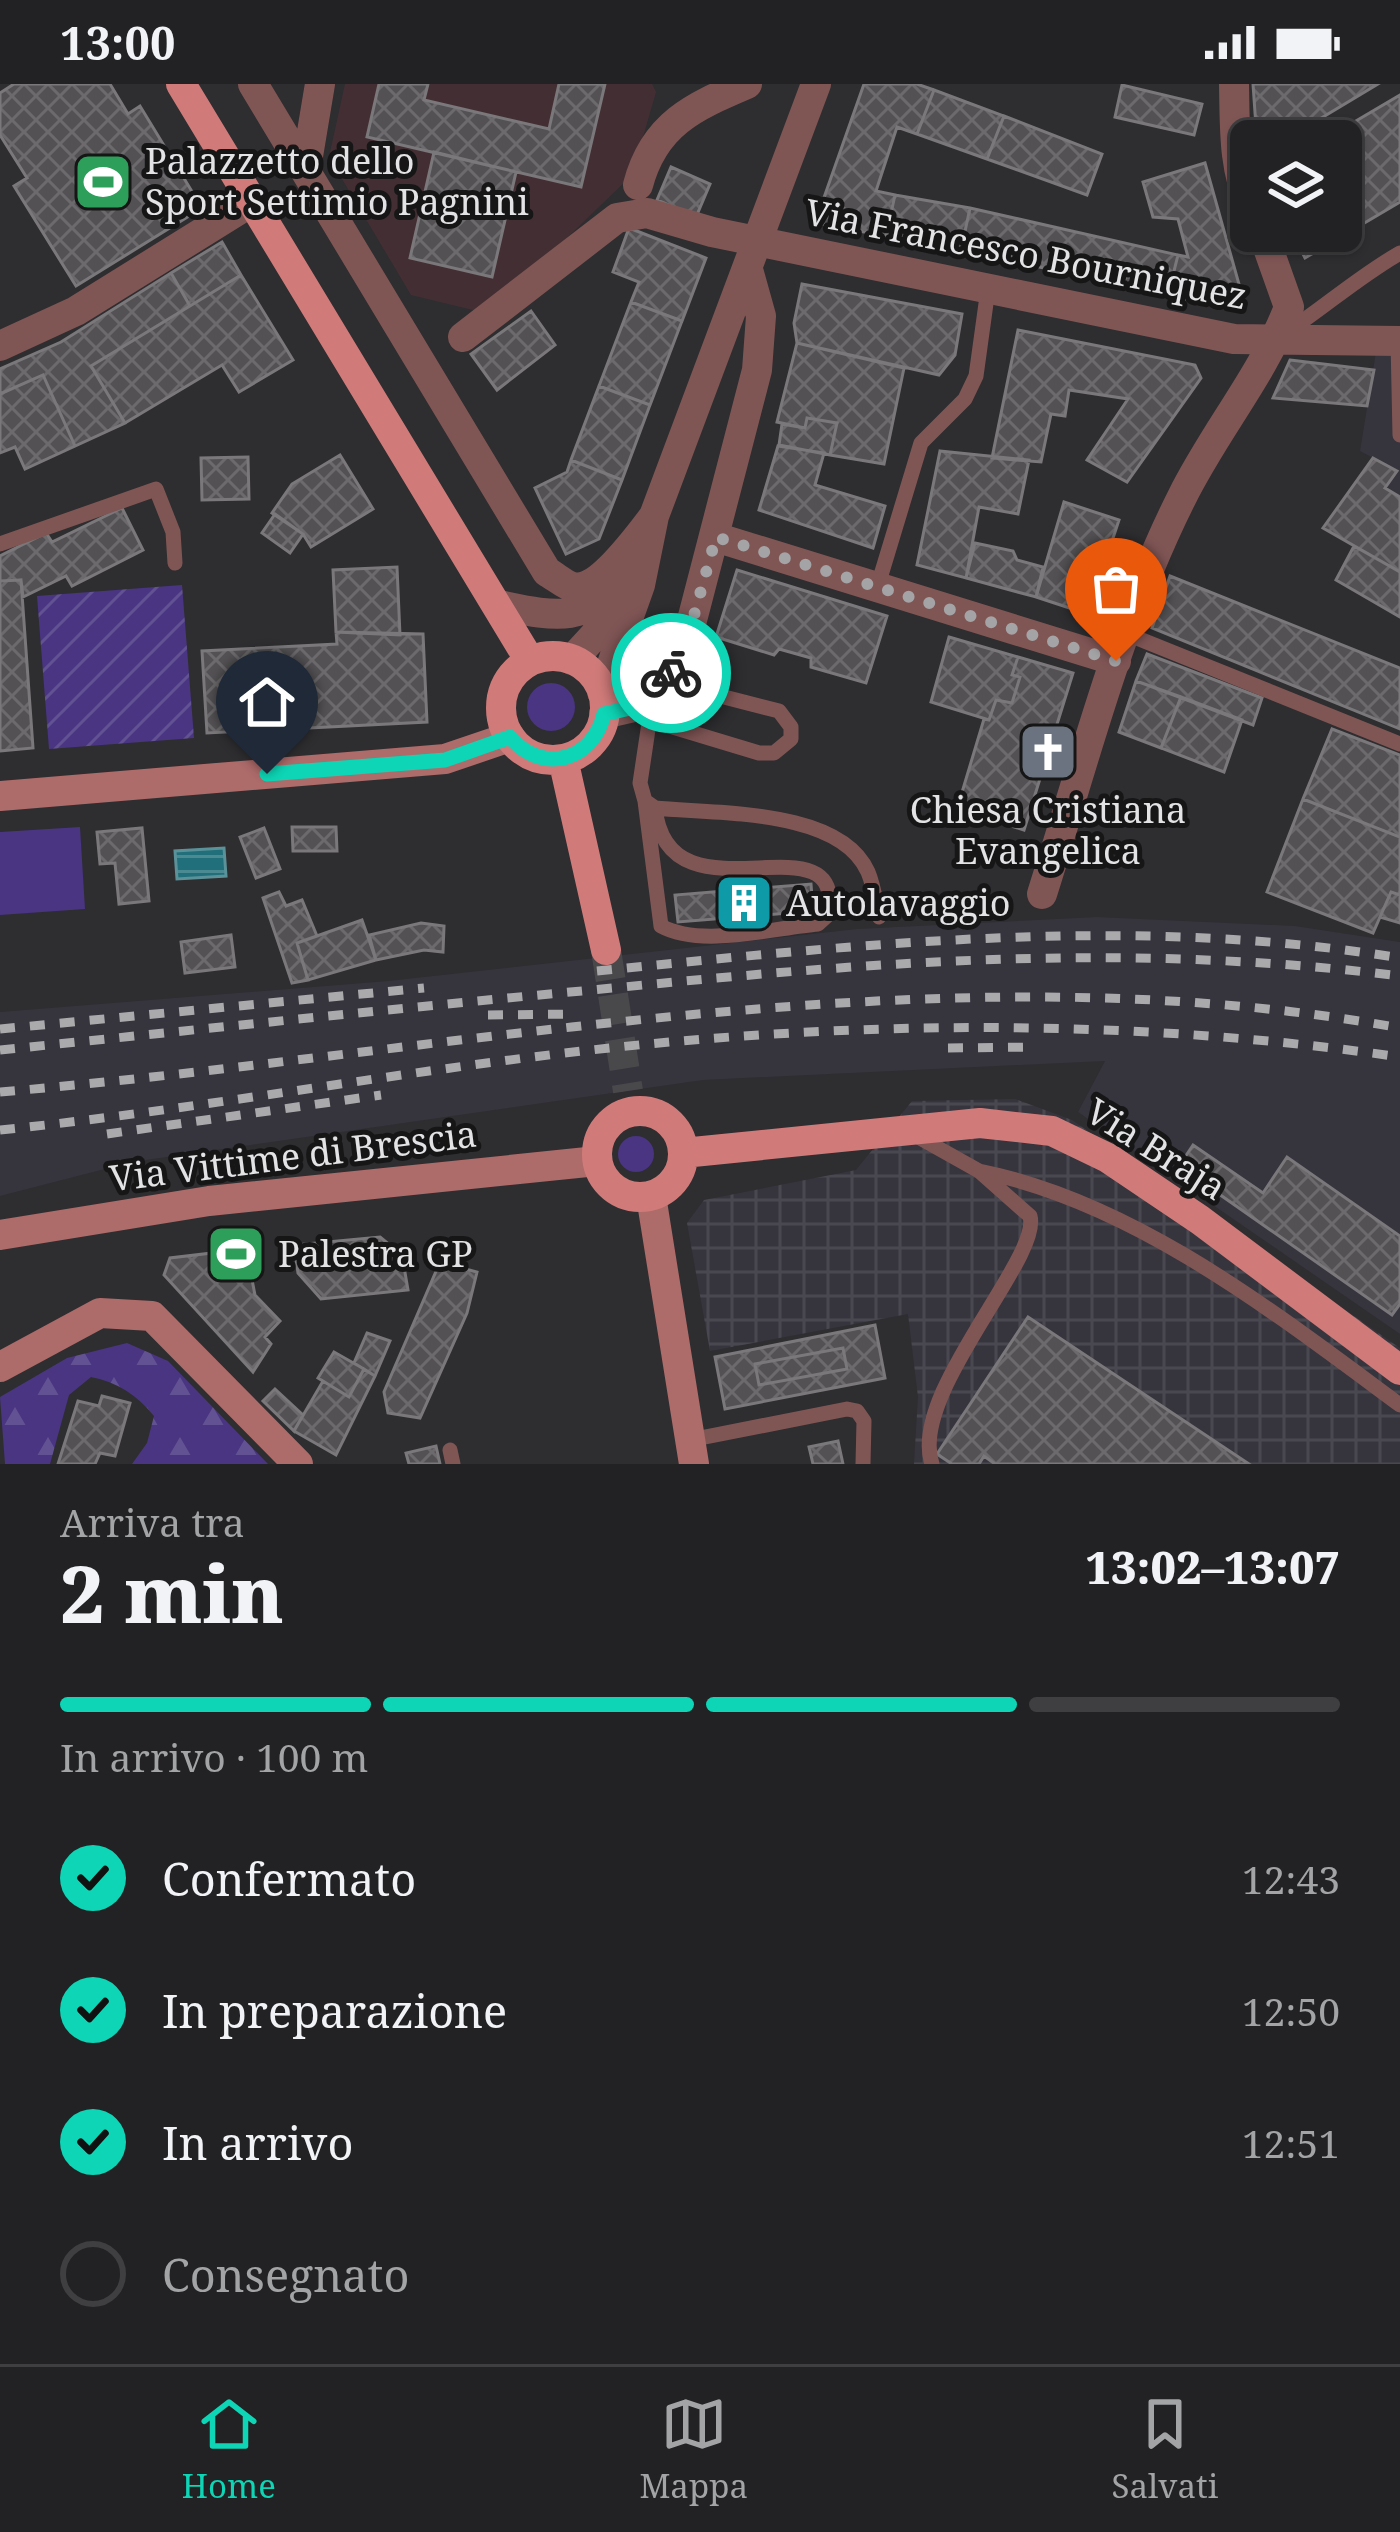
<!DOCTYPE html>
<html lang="it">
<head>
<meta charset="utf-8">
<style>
	body { margin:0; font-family:"Noto Serif",serif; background:#2a2a2c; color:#f1f3f6; height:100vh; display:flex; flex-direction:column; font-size:45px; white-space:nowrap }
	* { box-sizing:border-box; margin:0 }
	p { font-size:39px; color:#a2a4a6 }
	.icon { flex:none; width:66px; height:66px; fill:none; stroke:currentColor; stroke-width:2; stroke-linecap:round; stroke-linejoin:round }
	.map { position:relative; height:1380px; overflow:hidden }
	.details { display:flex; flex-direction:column; background:#222224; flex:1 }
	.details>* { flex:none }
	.fabs { position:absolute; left:1230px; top:36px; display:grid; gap:24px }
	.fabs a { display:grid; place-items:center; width:132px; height:132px; border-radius:18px; background:#222224; box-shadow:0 3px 9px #0004,0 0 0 3px #3f3f41; font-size:60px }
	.pin { position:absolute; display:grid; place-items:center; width:102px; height:102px; color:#fff; margin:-123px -51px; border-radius:50% 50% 50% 0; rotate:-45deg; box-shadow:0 0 12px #0007 }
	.pin .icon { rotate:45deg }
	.courier { position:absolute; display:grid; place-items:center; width:120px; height:120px; margin:-60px; border:9px solid #0dd5b5; border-radius:50%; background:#fff; color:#222; box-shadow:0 3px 15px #0007 }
	.summary em { font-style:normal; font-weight:800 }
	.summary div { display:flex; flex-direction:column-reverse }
	.summary { display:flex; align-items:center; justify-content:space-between; height:204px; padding:0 60px }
	h1 { font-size:78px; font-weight:800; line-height:90px }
	.bar { display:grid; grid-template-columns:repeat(4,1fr); gap:18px 12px; align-content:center; height:144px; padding:0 60px }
	.bar i { height:15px; border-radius:9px; background:#3f3f41 }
	.bar .active { background:#0dd5b5 }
	.bar p { grid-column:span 4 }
	ol { padding:0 60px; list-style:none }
	li { display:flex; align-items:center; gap:36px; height:132px }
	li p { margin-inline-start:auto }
	li .icon { padding:12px; border-radius:50%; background:#0dd5b5; color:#111; stroke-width:4 }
	li:last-child { color:#a2a4a6 }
	li i { width:66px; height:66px; border:6px solid #3f3f41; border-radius:50% }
	.status { display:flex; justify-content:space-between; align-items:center; height:84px; padding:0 60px; background:#222224; direction:ltr }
	.status svg { height:33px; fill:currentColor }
	.menu { display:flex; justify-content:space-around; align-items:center; height:168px; border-top:3px solid #3f3f41; background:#222224; font-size:33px; color:#a2a4a6 }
	.menu a { display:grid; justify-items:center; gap:6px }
	.menu .active { color:#0dd5b5 }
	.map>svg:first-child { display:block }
	.industrial { fill:url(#industrial-grid) }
	.education { fill:#432f33 }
	.built { fill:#36343d }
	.grass { fill:#493581 }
	.forest { fill:url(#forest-firs) }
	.garden { fill:url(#garden-furrows) }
	.water { fill:url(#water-rules); stroke:#5b929a; stroke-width:3 }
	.building { fill:url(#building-cross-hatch); stroke:#7b787b; stroke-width:3 }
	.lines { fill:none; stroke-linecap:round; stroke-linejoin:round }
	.primary-tunnel { stroke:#49484b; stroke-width:30; stroke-dasharray:30 15; stroke-linecap:butt }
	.lane { stroke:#805655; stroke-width:15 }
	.street { stroke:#805655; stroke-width:30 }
	.secondary { stroke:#ad6b6a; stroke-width:30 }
	.primary { stroke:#d07b7a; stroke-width:30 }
	.rail { stroke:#aaaaac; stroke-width:9; stroke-dasharray:15 15; stroke-linecap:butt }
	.done { stroke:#a4a3a6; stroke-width:12; stroke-dasharray:0 21.6 }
	.route { stroke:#0dd5b5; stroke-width:15 }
	.labels { text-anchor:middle; stroke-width:10; stroke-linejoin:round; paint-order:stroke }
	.poi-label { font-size:36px; fill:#e3e3e5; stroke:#161617; text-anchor:start }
	.street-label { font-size:36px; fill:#e3e3e5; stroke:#161617 }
</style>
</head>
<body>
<div class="status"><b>13:00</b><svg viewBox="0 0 49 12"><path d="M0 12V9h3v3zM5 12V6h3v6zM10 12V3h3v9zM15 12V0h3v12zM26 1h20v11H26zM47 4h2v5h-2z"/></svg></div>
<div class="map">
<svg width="1400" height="1380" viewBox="0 0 1400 1380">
	<defs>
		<pattern id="industrial-grid" width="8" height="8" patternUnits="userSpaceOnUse" patternTransform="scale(3)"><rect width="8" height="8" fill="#36343d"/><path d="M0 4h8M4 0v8" fill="none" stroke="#494850"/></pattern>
		<pattern id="forest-firs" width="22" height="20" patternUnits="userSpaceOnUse" patternTransform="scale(3)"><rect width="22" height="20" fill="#493581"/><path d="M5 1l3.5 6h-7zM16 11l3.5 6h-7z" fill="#635293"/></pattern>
		<pattern id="garden-furrows" width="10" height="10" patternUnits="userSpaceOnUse" patternTransform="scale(3)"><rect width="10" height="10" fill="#493581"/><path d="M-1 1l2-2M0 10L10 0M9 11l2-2" fill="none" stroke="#635293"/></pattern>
		<pattern id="water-rules" width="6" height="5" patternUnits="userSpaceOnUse" patternTransform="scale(3)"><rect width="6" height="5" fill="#216f7a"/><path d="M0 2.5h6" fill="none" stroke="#4c8a93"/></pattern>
		<pattern id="building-cross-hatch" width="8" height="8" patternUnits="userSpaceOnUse" patternTransform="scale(3)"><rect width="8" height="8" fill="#535153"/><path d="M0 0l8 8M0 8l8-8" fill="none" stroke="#6c6a6c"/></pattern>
	</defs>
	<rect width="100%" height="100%" fill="#2e2d30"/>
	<path class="industrial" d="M1015,1015L1072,1036L1400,1264V1380H914L918,1313L908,1230L710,1267L687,1139L704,1116L856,1086L912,1017Z"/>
	<path class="education" d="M345,0H652L656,8L632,91L544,176L477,227L411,211L329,73Z"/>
	<path class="built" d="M1376,268L1400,269V413L1385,404L1397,387L1360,367Z
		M1097,833L1295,842L1400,858V1250L1078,1028L1105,977L703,996L132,1078L0,1112V928L388,897L857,845Z"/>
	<path class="grass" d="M527 623a24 24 0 1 1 48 0a24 24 0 1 1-48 0Z
		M80,743L85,825L0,831V748Z
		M618 1070a18 18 0 1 1 36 0a18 18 0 1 1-36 0Z"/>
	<path class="forest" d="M127,1259L168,1277L268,1380H132L147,1359L154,1332C137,1311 117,1298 91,1293L69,1311L50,1380H5L0,1313L67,1274Z"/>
	<path class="garden" d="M182,501L194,654L49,665L37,512Z"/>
	<path class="water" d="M224,764L226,792L177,795L175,767Z"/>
	<path class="building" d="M14,0H110L128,30L140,22L202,124L76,202L14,102L27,94L0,51V9Z
		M379,0H428L424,16L549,45L559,0H605L581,103L367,53Z
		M864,0H917L934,6L917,50L897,43L876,107L895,111L886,152L815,139Z
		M1253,0H1378L1283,57H1257Z
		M1122,1L1202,20L1194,51L1115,33Z
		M934,6L1004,32L987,75L917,50Z
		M1400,11V118L1305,174L1291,147H1341V57H1322Z
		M1004,32L1102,70L1087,111L987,75Z
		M434,68L516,88L492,193L410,174Z
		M1205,79L1242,211L1230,225L1168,211L1178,171L1188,173L1178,135L1153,133L1143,98Z
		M671,83L710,100L696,133L657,116Z
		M895,111L970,124L961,166L886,152Z
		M970,124L1178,171L1168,211L961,166Z
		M629,144L706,174L682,237L631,218L639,198L613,188Z
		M222,158L241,191L190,222L171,189Z
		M171,189L190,222L91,282L125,339L75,362L43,291L0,310V285L61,258Z
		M241,191L293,276L239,308L222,281L125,339L91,282Z
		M802,200L962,230L955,271L939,291L797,259L794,239Z
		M631,218L682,237L650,321L599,302Z
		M531,227L555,261L497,306L471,270Z
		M1018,246L1195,281L1201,294L1127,398L1087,376L1128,315L1069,306L1065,332L1051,330L1041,378L992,374Z
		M797,259L904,284L884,380L830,371L837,339L807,334L805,344L777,338Z
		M1290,276L1374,286L1367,322L1273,314Z
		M43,291L75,362L25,385L15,363L0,369V310Z
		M599,302L650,321L622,396L571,376Z
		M807,334L837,339L830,371L779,361L782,340L805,344Z
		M778,362L824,369L815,401L885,422L873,464L759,426Z
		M940,367L1029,376L1018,430L979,423L966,494L917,481Z
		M340,371L373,425L311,463L303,450L272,429L292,400Z
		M248,373L249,415L202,416L201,374Z
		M1373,374L1397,387L1385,404L1400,413V488L1323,444Z
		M571,376L622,396L599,455L566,470L535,404L567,388Z
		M1064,418L1119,436L1088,530L1036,513Z
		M122,424L143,466L72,502L66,492L23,513L21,496L0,497V472L46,449L52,458Z
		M275,430L303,450L290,469L262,449Z
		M975,459L1013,467L1017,476L1043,483L1036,513L966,494Z
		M1354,462L1400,488V533L1336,496Z
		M397,483L400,551L336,548L333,486Z
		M737,486L887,532L866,599L811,583V574L779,565L774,571L716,553Z
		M1170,492L1400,584V645L1152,544Z
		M21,496L33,664L0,667V497Z
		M336,548L423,550L427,638L207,649L202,567L337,560Z
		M949,553L1018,573L1012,591L1020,593L1012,619L996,616L989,636L931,618Z
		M1147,570L1262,614L1253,641L1136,597Z
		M1018,573L1073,589L1024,746L957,725L984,635L989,636L996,616L1012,619L1020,593L1012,591Z
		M1136,597L1181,613L1161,664L1119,648Z
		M1181,613L1242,636L1224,688L1161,664Z
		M1332,645L1400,671V753L1303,715Z
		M1303,715L1400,753V811L1391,808L1373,849L1267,808Z
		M292,743H336L337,767H293Z
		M142,744L149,817L119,820L115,779L100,780L97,748Z
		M264,744L280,785L256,794L240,753Z
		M811,800L813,827L678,838L675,811Z
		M279,808L286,822L302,816L317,852L297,859L308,896L292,899L263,814Z
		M1391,808L1400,811V839L1380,833Z
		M362,836L376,876L308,896L297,859Z
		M421,839L444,842L443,868L424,866L376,876L369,851Z
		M231,851L235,883L185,889L181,858Z
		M1193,1061L1263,1109L1287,1073L1400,1152V1220L1392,1231L1179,1082Z
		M380,1153L402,1171L408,1206L321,1215L298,1189L294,1161Z
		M246,1165L255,1211L280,1237L265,1253L271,1260L253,1288L164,1191L170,1174Z
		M440,1178L477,1188L467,1229L420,1334L388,1329L384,1308Z
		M1028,1233L1249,1380H995L984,1372L979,1380H952L937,1370Z
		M875,1241L885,1294L725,1325L715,1273Z
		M367,1249L390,1257L375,1292L354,1279Z
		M843,1264L847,1285L759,1301L755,1280Z
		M334,1268L364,1285L349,1313L318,1294Z
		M364,1285L375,1292L336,1371L294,1347L323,1297L349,1313Z
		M275,1305L303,1331L294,1347L263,1317Z
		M102,1312L130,1319L115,1372L100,1369L95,1380H58L78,1317L99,1322Z
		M838,1357L843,1380H813L809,1363Z
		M436,1362L440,1380H409L406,1369Z"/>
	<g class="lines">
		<path class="primary-tunnel" d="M606,866L628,1007"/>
		<path class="lane" d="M1284,250C1325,223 1358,193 1400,169
			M1398,257L1400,351
			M0,460L156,405L173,448L175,479
			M878,501L921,359L965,315L976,292L988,205
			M1127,550L1400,660
			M652,619L640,699L645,717L655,724C715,730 840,724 868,788C874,802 876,819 879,833
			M653,637L759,669H774L791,655V643L779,627L666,598
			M645,717L661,842C701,864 773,844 818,840L829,830C844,727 668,846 655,724
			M913,1050L979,1087L1030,1132C1042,1174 908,1310 932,1380
			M979,1087C1134,1118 1274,1228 1400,1321
			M690,1356L847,1325L857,1327L864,1337L863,1380
			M450,1366L453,1380"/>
		<path class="street" d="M253,0L547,488C555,492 565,501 573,503C599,508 640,450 654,432
			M1234,0C1235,43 1233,83 1251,123
			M306,84L320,0
			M638,101C654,40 693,23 747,0
			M463,253L617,134L647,129L712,148L1234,255L1400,257
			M0,262L76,227L253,117
			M715,453L1116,577
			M499,521C543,530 597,545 613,489
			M572,576L628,515
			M602,608L640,501L654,432L816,0
			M604,630L652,619L684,567L757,286L761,232L749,189
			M1042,810C1084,678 1119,538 1182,413C1214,348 1263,291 1289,223L1262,147"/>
		<path class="secondary" d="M0,712L445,675L510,653
			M651,1112L694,1380
			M0,1151L209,1117L597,1077
			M0,1283L100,1229L152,1232L298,1380"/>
		<path class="primary" d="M181,0L530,577
			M501 624a52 52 0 1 1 104 0a52 52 0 1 1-104 0Z
			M563,675L606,866
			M597 1070a43 43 0 1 1 86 0a43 43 0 1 1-86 0Z
			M683,1069L980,1039L1052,1047L1108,1074L1200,1136L1400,1286"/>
		<path class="rail" d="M597,887C864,860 1133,830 1400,874
			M488,931L578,930
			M0,945L424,904
			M948,964L1038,963
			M0,966C204,945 409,923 613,904C885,877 1127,858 1400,892
			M0,1008C459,969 941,860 1400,944
			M0,1046C232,1022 461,975 693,956C928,936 1167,939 1400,973
			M107,1050L381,1011"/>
	</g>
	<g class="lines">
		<path class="done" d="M671,589L684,567L716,453L1116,577"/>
		<path class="route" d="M267,690L445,676L510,653C542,691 593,677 604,630L652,619L671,589"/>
	</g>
	<defs>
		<symbol id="stadium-square" viewBox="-11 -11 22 22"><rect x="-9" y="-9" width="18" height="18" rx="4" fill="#2e9e5b" stroke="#161617"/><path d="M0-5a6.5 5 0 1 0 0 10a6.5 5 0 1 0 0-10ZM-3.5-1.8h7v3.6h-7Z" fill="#fff"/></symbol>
		<symbol id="church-square" viewBox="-11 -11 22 22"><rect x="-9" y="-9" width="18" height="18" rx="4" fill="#6b7280" stroke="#161617"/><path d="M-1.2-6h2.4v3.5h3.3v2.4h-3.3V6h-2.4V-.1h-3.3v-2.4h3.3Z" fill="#fff"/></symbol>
		<symbol id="building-square" viewBox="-11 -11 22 22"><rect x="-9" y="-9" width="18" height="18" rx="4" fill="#0f9aa8" stroke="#161617"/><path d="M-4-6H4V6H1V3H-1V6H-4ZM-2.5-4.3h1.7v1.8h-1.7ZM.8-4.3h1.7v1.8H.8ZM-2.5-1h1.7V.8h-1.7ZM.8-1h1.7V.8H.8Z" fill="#fff"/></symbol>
	</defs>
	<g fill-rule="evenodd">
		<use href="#stadium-square" x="70" y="65" width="66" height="66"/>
		<use href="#church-square" x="1015" y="635" width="66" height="66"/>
		<use href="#building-square" x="711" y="786" width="66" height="66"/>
		<use href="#stadium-square" x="203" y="1137" width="66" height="66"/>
	</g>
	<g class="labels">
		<g class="poi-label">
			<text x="145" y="90">Palazzetto dello<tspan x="145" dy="41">Sport Settimio Pagnini</tspan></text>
			<text x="1048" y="739" text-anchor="middle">Chiesa Cristiana<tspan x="1048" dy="41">Evangelica</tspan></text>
			<text x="786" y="832">Autolavaggio</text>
			<text x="278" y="1183">Palestra GP</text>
		</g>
		<g class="street-label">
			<text transform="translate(1026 170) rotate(11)" y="13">Via Francesco Bourniquez</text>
			<text transform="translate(1156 1065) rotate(32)" y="13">Via Braja</text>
			<text transform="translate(293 1072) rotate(-7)" y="13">Via Vittime di Brescia</text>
		</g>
	</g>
</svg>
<div class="fabs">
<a><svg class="icon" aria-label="layers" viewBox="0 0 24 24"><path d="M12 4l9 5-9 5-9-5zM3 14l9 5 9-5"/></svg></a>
</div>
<div class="pin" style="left:1116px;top:577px;background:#ea580c"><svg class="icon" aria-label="bag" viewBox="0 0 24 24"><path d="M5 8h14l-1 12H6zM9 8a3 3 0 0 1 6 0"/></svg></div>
<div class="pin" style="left:267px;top:690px;background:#1f2937"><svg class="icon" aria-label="home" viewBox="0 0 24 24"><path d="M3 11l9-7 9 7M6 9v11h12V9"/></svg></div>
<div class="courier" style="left:671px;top:589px"><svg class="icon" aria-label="bike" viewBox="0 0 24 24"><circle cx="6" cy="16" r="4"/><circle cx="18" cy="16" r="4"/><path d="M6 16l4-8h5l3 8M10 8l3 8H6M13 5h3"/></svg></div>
</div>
<section class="details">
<div class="summary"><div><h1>2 min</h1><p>Arriva tra</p></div><em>13:02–13:07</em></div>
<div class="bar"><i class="active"></i><i class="active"></i><i class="active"></i><i></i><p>In arrivo · 100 m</p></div>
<ol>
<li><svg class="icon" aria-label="check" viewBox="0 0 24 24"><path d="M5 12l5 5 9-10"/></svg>Confermato<p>12:43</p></li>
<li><svg class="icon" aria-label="check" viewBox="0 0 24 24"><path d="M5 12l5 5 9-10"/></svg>In preparazione<p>12:50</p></li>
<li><svg class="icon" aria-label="check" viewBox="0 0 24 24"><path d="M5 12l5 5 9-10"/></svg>In arrivo<p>12:51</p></li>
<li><i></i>Consegnato</li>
</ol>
</section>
<nav class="menu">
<a class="active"><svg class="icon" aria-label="home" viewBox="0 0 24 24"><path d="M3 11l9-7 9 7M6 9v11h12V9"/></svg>Home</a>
<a><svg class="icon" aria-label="map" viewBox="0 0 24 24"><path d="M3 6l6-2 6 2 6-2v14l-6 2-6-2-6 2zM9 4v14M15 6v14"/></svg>Mappa</a>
<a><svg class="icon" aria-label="saved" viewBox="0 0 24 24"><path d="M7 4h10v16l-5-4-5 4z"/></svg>Salvati</a>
</nav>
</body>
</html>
